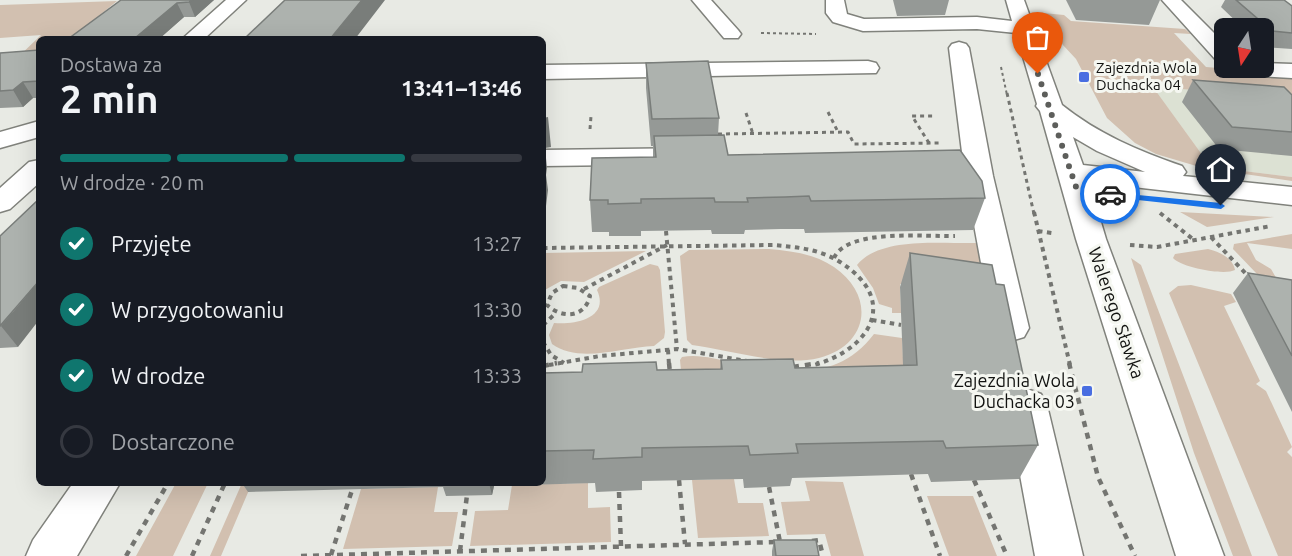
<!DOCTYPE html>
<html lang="pl">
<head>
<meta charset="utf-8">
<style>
	body { margin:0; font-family:Ubuntu,sans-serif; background:#20242c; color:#f1f3f6; height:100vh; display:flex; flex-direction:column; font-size:22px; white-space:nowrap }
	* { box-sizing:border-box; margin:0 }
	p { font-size:20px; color:#9ea1a6 }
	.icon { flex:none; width:33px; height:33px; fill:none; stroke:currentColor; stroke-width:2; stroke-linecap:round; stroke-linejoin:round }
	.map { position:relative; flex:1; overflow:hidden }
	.panel { position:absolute; left:36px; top:36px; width:510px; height:450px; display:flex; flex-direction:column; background:#171b24; border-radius:9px; box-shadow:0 6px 24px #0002 }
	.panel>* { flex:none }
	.needle { width:39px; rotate:192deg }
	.fabs { position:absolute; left:1214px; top:18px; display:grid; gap:12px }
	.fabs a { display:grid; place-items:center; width:60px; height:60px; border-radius:9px; background:#171b24; box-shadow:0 6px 24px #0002; font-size:30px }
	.pin { position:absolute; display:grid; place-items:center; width:51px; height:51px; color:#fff; margin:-62px -26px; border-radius:50% 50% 50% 0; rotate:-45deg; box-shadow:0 0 6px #0007 }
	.pin .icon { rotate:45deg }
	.courier { position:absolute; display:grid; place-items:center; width:60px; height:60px; margin:-30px; border:4px solid #1a73e8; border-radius:50%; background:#fff; color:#222; box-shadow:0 2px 8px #0007 }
	.headline em { font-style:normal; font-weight:700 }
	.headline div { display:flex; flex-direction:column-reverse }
	.headline { display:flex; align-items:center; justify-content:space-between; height:102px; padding:0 24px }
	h1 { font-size:39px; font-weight:700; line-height:45px }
	.bar { display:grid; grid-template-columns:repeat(4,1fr); gap:9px 6px; align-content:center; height:72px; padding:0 24px }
	.bar i { height:8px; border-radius:4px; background:#363941 }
	.bar .selected { background:#0f766e }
	.bar p { grid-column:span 4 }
	ol { padding:0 24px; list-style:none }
	li { display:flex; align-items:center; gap:18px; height:66px }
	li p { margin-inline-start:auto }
	li .icon { padding:6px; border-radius:50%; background:#0f766e; color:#fff; stroke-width:4 }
	li:last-child { color:#9ea1a6 }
	li i { width:33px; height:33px; border:3px solid #363941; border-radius:50% }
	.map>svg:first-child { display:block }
	.built { fill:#dce1d3 }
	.green { fill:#d2c0b0 }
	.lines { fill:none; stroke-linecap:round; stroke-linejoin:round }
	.minor-casing { stroke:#80827c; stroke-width:3 }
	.path-far3 { stroke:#747571; stroke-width:2; stroke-dasharray:3 3; stroke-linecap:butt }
	.path-far2 { stroke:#747571; stroke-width:3; stroke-dasharray:4 4; stroke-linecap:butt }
	.path-far1 { stroke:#747571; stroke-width:4; stroke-dasharray:4.5 4.5; stroke-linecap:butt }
	.path { stroke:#747571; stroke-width:4.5; stroke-dasharray:6 6; stroke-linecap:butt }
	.minor { fill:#fff; fill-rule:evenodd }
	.wall { fill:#959996 }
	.shaded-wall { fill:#797d7a }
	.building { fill:#adb2ae; stroke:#797d7a; stroke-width:1.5 }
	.route { fill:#1a73e8 }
	.done { stroke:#5d5e5b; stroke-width:6; stroke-dasharray:0 10.8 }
	.poi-dot { fill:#496ee1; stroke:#f5f7f1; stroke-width:2 }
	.labels { text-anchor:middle; stroke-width:6; stroke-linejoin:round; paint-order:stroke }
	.far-poi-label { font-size:15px; fill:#121311; stroke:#f5f7f1; text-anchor:start }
	.street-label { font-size:18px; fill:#121311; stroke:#f5f7f1 }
	.poi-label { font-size:18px; fill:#121311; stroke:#f5f7f1; text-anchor:end }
</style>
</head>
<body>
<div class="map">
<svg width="1292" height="556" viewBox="0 0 1292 556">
	<rect width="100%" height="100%" fill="#e8eae4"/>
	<path class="built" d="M1152,86L1292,97V177L1211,167Z"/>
	<path class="green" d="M117,1L71,39H39V61L12,63L41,35L0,38V5Z
		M1043,13L1064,15L1071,21L1185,29L1191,34L1174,33L1206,67L1292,74V97L1153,87L1211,167L1292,177V181L1203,168L1156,154L1135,143L1107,118L1076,59L1049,30Z
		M1180,212L1274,217L1207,227Z
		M1292,234V249L1247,243L1256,260L1271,269L1278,281L1257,274L1233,249L1234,244Z
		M977,243L988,297L900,284L901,313H892V308L879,304L873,288L857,265C880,236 943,244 977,243Z
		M769,249C792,251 815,254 834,267C876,296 869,345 819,358C781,367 731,350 692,345L687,340L680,256L689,250Z
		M1208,249C1220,252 1233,258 1235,270C1224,276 1180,267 1173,258L1175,254Z
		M646,251L584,282L561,281L543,291V253Z
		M1131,258L1141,265L1252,556H1233L1194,453Z
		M650,264L658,266L660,270L665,332L664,338L654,346C623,347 579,364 552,344L549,335L554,323C575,325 610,318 597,290L599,287Z
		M1191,285L1231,294L1236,302L1224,306L1260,381L1256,384L1266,391L1292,447L1287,452L1292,457V556H1278L1169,293L1178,286Z
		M874,334L902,338L905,398L684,403L680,360L682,357C699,354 716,359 733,363C786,373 838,382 874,334Z
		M734,479L738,503H763L769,536L698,538L692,480Z
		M805,481L843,482L864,556H831L825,534L787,535L781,502L810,501Z
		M176,483H208L173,556H136Z
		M242,483H252L221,556H210Z
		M588,483V508L610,507L611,542L470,546L475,511L508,510L512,485Z
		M438,487L434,512H458L452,546L343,549L361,489Z
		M927,496H973L997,556H949Z"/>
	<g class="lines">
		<defs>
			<path id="minor" d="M226,0H246L204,39H182Z
				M692,0H711L738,30L741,34L738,38H724Z
				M826,0H844L847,14L864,19L977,17L1012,21L1006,0H1024L1062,105C1098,134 1139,151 1182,166L1186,172L1183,176L1292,187V205L1089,182L1106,239L1224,556H1176L1076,239L1040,111L1036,106L1037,104L1016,33L977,29L863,31L833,22L826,13ZM1073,137L1097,151L1145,172L1083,165Z
				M1162,0H1181L1224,43V61L1216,60Z
				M959,42L966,44L969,48L993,176L1029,328L1024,337L1011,341L998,337L993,328L965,176L949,48L952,44Z
				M868,61L876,63L879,68L876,73L543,79V65Z
				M1263,63L1292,64V78L1243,75L1235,73L1232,68H1263Z
				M39,121V137L0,148V132Z
				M697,148L706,150L710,156L706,162L697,164L543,166V150Z
				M39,160V183L10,209L0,212V188L29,162Z
				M1027,389L1041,394L1047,405L1083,556H1035L1007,405L1013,394Z
				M73,483H120L77,556H26L33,540Z"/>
		</defs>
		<use href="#minor" class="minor-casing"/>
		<path class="path-far3" d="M761,33L816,34
			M1001,67L1007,95"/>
		<path class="path-far2" d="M1007,93L1034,214
			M828,112L838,132
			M746,113L753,134
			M590,129L591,116
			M718,134L848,132L854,144L940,143
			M929,143L912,116H936"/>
		<path class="path-far1" d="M1034,212L1070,365
			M1160,213L1194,240
			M666,231L677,349
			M1038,231L1052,233
			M1211,237L1249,277
			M1130,245L1157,247L1271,226
			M543,248L773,245C796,247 820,249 840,262C900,300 871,349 814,365
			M834,258C847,228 926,237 955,236
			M563,286L578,288L590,296C585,318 562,319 547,305L552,293Z
			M584,289L667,245
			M872,320L901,325
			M543,325L556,313
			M543,342L551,355L564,363
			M668,350L669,365
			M549,365L600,356L677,349L747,361"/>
		<path class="path" d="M669,363L670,373
			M1069,363L1098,477L1135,556
			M543,366L557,363
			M793,367L819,363
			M911,474L940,556
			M679,480L685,544
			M974,480L1007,556
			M769,487L780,542
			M619,492L621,546
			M812,541L819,540L823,556
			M460,551L467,495
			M331,555L352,490
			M126,556L168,483
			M192,556L225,483
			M301,556L777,542"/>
		<use href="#minor" class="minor"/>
	</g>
	<path class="wall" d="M121,0H214L195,17H184L159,39H68Z
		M893,0H949L945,15L897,16Z
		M1066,0H1160L1149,25L1076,20Z
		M1225,0H1284L1292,6V49L1263,47V28H1243L1221,7Z
		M39,50V98H33L23,107L0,108V53Z
		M646,63L719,118L718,135L728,155L985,198L973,230L805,233L804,229H781L745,230L744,234H712L711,230L641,231V236H609V232H592L590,200L653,157V146H651L646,88Z
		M1193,80L1292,95V156L1219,149L1182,102Z
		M0,236L18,347L0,348Z
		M910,253L996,284L1038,445L1019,479L931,482L928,474L792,478L790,486L744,488L743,479L642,481V490L596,492L595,483L494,486L492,495L446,496L443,487L248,492L242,483H543V373L720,369L721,360L795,368L903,365L900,287Z
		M1248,273L1292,280V412L1233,293Z
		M774,540L819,556H772V551Z"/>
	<path class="shaded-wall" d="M192,0H214L195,17L189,2Z
		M362,0H385L355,39H330Z
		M177,3L184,17L159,39H136L135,38Z
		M23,82L33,98L23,107L13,90Z
		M548,117L551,147L545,148L547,168L546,175L548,190L543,230V118Z
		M39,281V320L18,347L1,326Z
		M489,483H493L494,486L492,495Z"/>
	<path class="building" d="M121,0H192L189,2L177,3L135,38L129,39H68Z
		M285,0H362L330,39H244Z
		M1236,0H1284L1292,6V33L1272,31Z
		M39,50V81L23,82L13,90L0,91V53Z
		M708,61L719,118L652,119L646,63Z
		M1193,80L1284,87L1292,95V132L1232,127Z
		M724,135L728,155L960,150L982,181L985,198L811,201L809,196L785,197L747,198L748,202H715L714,198L641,199V203L608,204V200H590L592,158L656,157L654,136Z
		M39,199V281L0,326V236Z
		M910,253L992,265L996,284L1004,285L1038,445L946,448L943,441L796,444L798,453L750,455L748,446L642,448V457L593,459L594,450L543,451V373L582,372L583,364L656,362L657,370L722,369L721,360L793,359L795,368L917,365Z
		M1248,273L1292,280V356Z
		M774,540H816L819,556H776Z"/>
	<path class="route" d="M1107,192L1221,203L1225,206L1221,209L1110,197L1107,196Z"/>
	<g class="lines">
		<path class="done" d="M1038,74L1077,190L1110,194"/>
	</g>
	<g class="poi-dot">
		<rect x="1078" y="71" width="12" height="12" rx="3"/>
		<rect x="1081" y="385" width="12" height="12" rx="3"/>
	</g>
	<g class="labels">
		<g class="far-poi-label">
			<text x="1096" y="73">Zajezdnia Wola<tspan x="1096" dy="17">Duchacka 04</tspan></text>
		</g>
		<g class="street-label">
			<text transform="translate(1116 313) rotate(71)" y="6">Walerego Sławka</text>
		</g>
		<g class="poi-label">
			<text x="1075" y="387">Zajezdnia Wola<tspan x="1075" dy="21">Duchacka 03</tspan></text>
		</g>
	</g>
</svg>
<div class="fabs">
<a><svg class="needle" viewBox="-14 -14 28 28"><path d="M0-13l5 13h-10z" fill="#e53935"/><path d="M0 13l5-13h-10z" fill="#9ea1a6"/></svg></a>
</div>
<div class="pin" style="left:1038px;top:74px;background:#ea580c"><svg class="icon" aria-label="bag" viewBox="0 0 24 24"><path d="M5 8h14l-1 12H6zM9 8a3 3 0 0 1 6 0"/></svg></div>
<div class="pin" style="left:1221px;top:206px;background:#1f2937"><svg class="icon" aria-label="home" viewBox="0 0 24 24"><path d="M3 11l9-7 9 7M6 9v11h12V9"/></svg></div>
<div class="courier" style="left:1110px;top:194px"><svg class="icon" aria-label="car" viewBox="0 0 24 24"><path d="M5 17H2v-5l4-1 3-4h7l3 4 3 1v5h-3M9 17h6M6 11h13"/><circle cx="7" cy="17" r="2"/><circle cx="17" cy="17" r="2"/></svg></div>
<section class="panel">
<div class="headline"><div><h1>2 min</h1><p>Dostawa za</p></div><em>13:41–13:46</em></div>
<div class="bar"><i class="selected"></i><i class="selected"></i><i class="selected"></i><i></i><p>W drodze · 20 m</p></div>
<ol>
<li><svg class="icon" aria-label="check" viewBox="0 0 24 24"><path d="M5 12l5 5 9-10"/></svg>Przyjęte<p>13:27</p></li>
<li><svg class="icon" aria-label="check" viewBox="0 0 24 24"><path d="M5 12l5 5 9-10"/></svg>W przygotowaniu<p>13:30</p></li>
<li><svg class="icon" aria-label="check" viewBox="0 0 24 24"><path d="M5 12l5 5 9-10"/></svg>W drodze<p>13:33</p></li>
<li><i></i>Dostarczone</li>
</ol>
</section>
</div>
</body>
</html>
